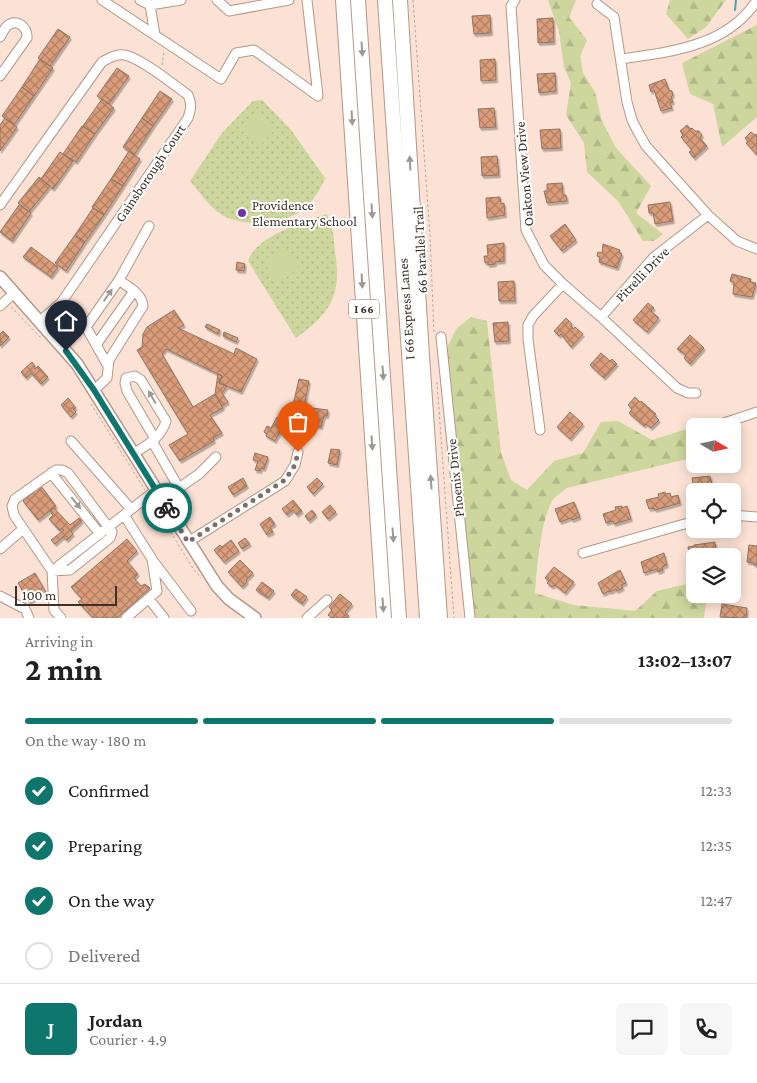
<!DOCTYPE html>
<html lang="en">
<head>
<meta charset="utf-8">
<style>
	body { margin:0; font-family:"Crimson Pro",serif; background:#f6f6f6; color:#202124; height:100vh; display:flex; flex-direction:column; font-size:19px; white-space:nowrap }
	* { box-sizing:border-box; margin:0 }
	p { font-size:16px; color:#757577 }
	.icon { flex:none; width:28px; height:28px; fill:none; stroke:currentColor; stroke-width:2; stroke-linecap:round; stroke-linejoin:round }
	.map { position:relative; height:618px; overflow:hidden }
	.drawer { display:flex; flex-direction:column; background:#fff; flex:1 }
	.drawer>* { flex:none }
	.needle { width:32px; rotate:99deg }
	.controls { position:absolute; left:686px; top:418px; display:grid; gap:10px }
	.controls a { display:grid; place-items:center; width:55px; height:55px; border-radius:8px; background:#fff; box-shadow:0 2px 12px #0003; font-size:25px }
	.scale { position:absolute; left:15px; bottom:12px; width:102px; box-sizing:border-box; padding-left:5px; border:2px solid #3c3029; border-top:0; font-size:14px; line-height:18px; white-space:nowrap; color:#3c3029; -webkit-text-stroke:4px #fff; paint-order:stroke }
	.pin { position:absolute; display:grid; place-items:center; width:42px; height:42px; color:#fff; margin:-51px -21px; border-radius:50% 50% 50% 0; rotate:-45deg; box-shadow:0 0 5px #0007 }
	.pin .icon { rotate:45deg }
	.courier { position:absolute; display:grid; place-items:center; width:50px; height:50px; margin:-25px; border:4px solid #0f766e; border-radius:50%; background:#fff; color:#222; box-shadow:0 1px 6px #0007 }
	.head em { font-style:normal; font-weight:700 }
	.head div { display:flex; flex-direction:column-reverse }
	.head { display:flex; align-items:center; justify-content:space-between; height:85px; padding:0 25px }
	h1 { font-size:32px; font-weight:700; line-height:38px }
	.bar { display:grid; grid-template-columns:repeat(4,1fr); gap:8px 5px; align-content:center; height:60px; padding:0 25px }
	.bar i { height:6px; border-radius:4px; background:#e0e0e0 }
	.bar .selected { background:#0f766e }
	.bar p { grid-column:span 4 }
	.line { display:flex; align-items:center; gap:12px; padding:0 25px; border-top:1px solid #e0e0e0 }
	.line div { flex:1 }
	.round { display:grid; place-items:center; flex:none; width:52px; height:52px; border-radius:8px; background:#f6f6f6 }
	ol { padding:0 25px; list-style:none }
	li { display:flex; align-items:center; gap:15px; height:55px }
	li p { margin-inline-start:auto }
	li .icon { padding:5px; border-radius:50%; background:#0f766e; color:#fff; stroke-width:4 }
	li:last-child { color:#757577 }
	li i { width:28px; height:28px; border:2px solid #e0e0e0; border-radius:50% }
	.map>svg:first-child { display:block }
	.grass { fill:url(#grass-dots) }
	.forest { fill:url(#forest-firs) }
	.pitch { fill:#ccd69d }
	.lines { fill:none; stroke-linecap:round; stroke-linejoin:round }
	.stream { stroke:#49a1b5; stroke-width:2 }
	.building { fill:url(#building-cross-hatch); stroke:#907465; filter:url(#shadow) }
	.minor-casing { stroke:#b49787; stroke-width:11 }
	.major-casing { stroke:#b49787; stroke-width:14 }
	.highway-casing { stroke:#b49787; stroke-width:16 }
	.path { stroke:#b8a498; stroke-width:1; stroke-dasharray:2.5 2.5; stroke-linecap:butt }
	.minor { stroke:#fff; stroke-width:9 }
	.major { stroke:#fff; stroke-width:11 }
	.highway { stroke:#fff; stroke-width:14 }
	.oneway { fill:#9e9894 }
	.done { stroke:#7f6e65; stroke-width:5; stroke-dasharray:0 9 }
	.route { stroke:#0f766e; stroke-width:6 }
	.poi-dot { fill:#6d32a8; stroke:#fff; stroke-width:2 }
	.labels { text-anchor:middle; stroke-width:4; stroke-linejoin:round; paint-order:stroke }
	.shield { fill:#fff; stroke:#766e69; stroke-width:1 }
	.shield-label { font-size:12px; font-weight:bold; fill:#3c3029 }
	.street-label { font-size:14px; fill:#3c3029; stroke:#fff }
	.poi-label { font-size:14px; fill:#3c3029; stroke:#fff; text-anchor:start }
</style>
</head>
<body>
<div class="map">
<svg width="757" height="618" viewBox="0 0 757 618">
	<defs>
		<pattern id="grass-dots" width="8" height="8" patternUnits="userSpaceOnUse" patternTransform="scale(1.25)"><rect width="8" height="8" fill="#ccd69d"/><path d="M2 2h.1M6 6h.1" fill="none" stroke="#b0b887" stroke-width="1.8" stroke-linecap="round"/></pattern>
		<pattern id="forest-firs" width="22" height="20" patternUnits="userSpaceOnUse" patternTransform="scale(1.25)"><rect width="22" height="20" fill="#ccd69d"/><path d="M5 1l3.5 6h-7zM16 11l3.5 6h-7z" fill="#b0b887"/></pattern>
		<pattern id="building-cross-hatch" width="8" height="8" patternUnits="userSpaceOnUse" patternTransform="scale(1.25)"><rect width="8" height="8" fill="#da9c79"/><path d="M0 0l8 8M0 8l8-8" fill="none" stroke="#b28063"/></pattern>
		<filter id="shadow"><feDropShadow dx="1.5" dy="2.5" stdDeviation="0" flood-color="#0004"/></filter>
	</defs>
	<rect width="100%" height="100%" fill="#fbe2d4"/>
	<path class="grass" d="M262,100L291,130L325,178C320,191 309,208 296,214C275,224 243,227 222,215C209,207 200,192 190,181L222,133L253,101Z
		M327,214C328,219 330,223 332,228C334,236 334,244 335,252C342,295 331,313 296,338L248,261C256,236 304,222 327,214Z"/>
	<path class="forest" d="M548,0H576L569,17L587,40L580,56L583,73L595,92L602,121L616,148L651,186L636,213L663,234L654,241H643L618,201L587,172L584,143L566,115L571,83L564,67L559,31Z
		M670,0H726L706,27L688,39L666,14Z
		M757,25V117L722,147L713,104L690,94L682,63Z
		M471,317L487,321L501,453L511,480L527,490L554,461L583,453L601,422L618,421L652,440L690,428L695,443V457L567,488C562,492 555,496 552,501C540,524 537,567 535,593L574,605L635,611L657,591L695,582V594H707L704,618H474L445,351L457,328Z"/>
	<path class="pitch" d="M257,110L276,129L258,147L239,128Z
		M285,246L299,269L276,282L263,260Z"/>
	<g class="lines">
		<path class="stream" d="M735,10L736,0"/>
	</g>
	<path class="building" d="M490,15L491,33L474,34L472,16Z
		M553,18L554,42L538,43L537,19Z
		M58,29L70,37L50,66L38,58Z
		M40,59L53,68L34,96L22,87Z
		M495,59L496,80L481,81L480,60Z
		M117,68L129,76L109,104L97,96Z
		M555,73L556,91L539,93L537,74Z
		M665,79L669,90L672,91L673,95L671,97L673,102L670,103L672,108L661,111L654,90L651,92L649,85Z
		M22,87L34,96L14,125L2,116Z
		M160,91L172,99L153,126L142,118Z
		M102,99L114,108L95,134L83,126Z
		M494,108L496,127L480,128L478,109Z
		M5,118L17,127L0,151V125Z
		M142,118L153,126L134,155L123,147Z
		M687,125L691,129L692,128L695,131H699L702,135L700,138L707,146L694,158L689,152L692,150L681,137L683,135L680,131Z
		M82,126L95,134L76,162L63,154Z
		M560,129L561,148L542,149L540,130Z
		M751,132L755,135L757,134V155L746,143L748,142L745,138Z
		M129,151L140,159L123,186L111,179Z
		M60,152L73,161L53,189L41,179Z
		M497,156L499,175L482,176L481,157Z
		M39,177L50,186L29,212L18,203Z
		M111,179L123,186L104,215L92,207Z
		M562,183L563,195H566L567,201L547,203L544,191H547V184Z
		M500,197L501,204L504,203L505,215L487,218L486,198Z
		M670,202L673,221L655,224L653,213H649L648,205Z
		M19,205L31,213L12,241L0,232Z
		M93,208L104,215L85,242L75,235Z
		M565,224L576,240L562,251L550,236Z
		M75,235L85,242L66,271L55,263Z
		M504,243V261L495,262V264L488,265V262L485,263L484,256H488L487,245Z
		M603,244L620,250L619,253L622,254L617,268L599,262L600,257L597,256L598,252L602,253Z
		M31,247L58,267L51,277L23,257Z
		M237,262L245,264L244,271L236,270Z
		M732,274L751,279L750,282L756,283L752,297L733,294L734,282L730,281Z
		M514,281L515,301H499L498,282Z
		M648,303L654,308L651,311L659,318L647,332L633,320Z
		M174,310L184,325L178,328L234,354L236,348L257,359L241,392L219,383L222,376L166,349L162,354L193,407L215,394L223,408L210,415L222,433L213,438L214,441L180,461L169,445L188,434L137,350L142,347L143,334L147,327Z
		M566,318L572,324L571,326L573,329L575,327L583,334L571,347L561,334L559,336L554,331Z
		M508,322L509,341L495,342L493,323Z
		M207,324L220,330L218,334L205,327Z
		M3,331L9,337L0,346V334Z
		M224,332L238,338L236,342L223,336Z
		M690,335L704,348L690,364L684,358L686,355L677,349Z
		M601,353L610,361L612,359L617,364L604,378L590,365Z
		M32,362L35,366L34,368L35,369L38,366L48,377L41,384L31,373L26,378L21,372Z
		M218,374L222,376L219,383L227,386L222,393L228,402L222,406L215,394Z
		M299,379L309,381L304,407L293,405Z
		M635,397L640,402L641,401L656,414L654,415L659,420L651,428L646,424L644,426L629,413L632,409L628,405Z
		M68,398L76,408L73,409L76,412L71,417L61,405Z
		M304,407L328,410L327,416H324L321,427L312,425L313,418L302,415Z
		M570,412L583,424L570,439L557,427Z
		M277,417L285,422L275,441L266,436L267,434L264,432L267,426L271,428Z
		M331,449L340,450L337,465L328,463Z
		M255,453L268,457L264,469L261,468L260,471L255,470L258,461L253,460Z
		M710,476L713,488L703,490V491H695V495L692,478Z
		M243,478L247,486L233,495L228,487Z
		M317,478L323,484L313,494L307,487Z
		M41,486L56,506L38,520L23,501Z
		M665,492L666,494L670,493L671,497L678,495L680,503L655,510L654,508L649,509L646,500L659,497L658,494Z
		M293,500L302,511L297,515L293,510L287,515L282,509Z
		M574,502L580,517L572,520L571,518L560,522L555,509Z
		M330,505L336,512L328,519L322,512Z
		M622,506V508L627,506L631,519L614,524L613,521L606,523L603,514L616,510L615,507Z
		M54,508L70,525L79,518L82,521L71,531L73,534L67,540L63,537L55,544L51,540L64,530L62,528L60,531L49,519L53,515L50,511Z
		M312,510L316,515L309,521L305,516Z
		M270,517L275,524L270,527L273,532L267,535L260,524Z
		M245,538L250,544L242,549L238,543Z
		M127,539L137,551L127,561L138,574L134,578L141,586L145,584L150,588L117,618H93L78,602L82,599L71,587Z
		M231,540L239,551L224,562L214,550L220,545L222,547Z
		M715,542L716,553H714V555L695,556V559H690L688,547L694,546V545Z
		M749,545L757,546V565H754V563L747,562Z
		M664,553L667,565L662,567L663,570L658,572L657,569L644,573L641,562Z
		M240,560L253,573L246,580L247,582L242,587L228,572Z
		M554,567L574,582L565,593L555,585L552,587L547,583L549,581L545,578Z
		M620,570L626,583L621,585L623,588L617,591L616,589L610,592L609,591L603,594L598,583Z
		M35,573L46,592L29,602L18,583Z
		M262,582L274,591L268,598L256,590Z
		M296,589L307,597L302,604L291,595Z
		M340,594L352,604L345,612L349,616L347,618H332L328,615L332,610L329,607Z
		M722,604L747,608L746,618L720,617Z"/>
	<g class="lines">
		<defs>
			<path id="minor" d="M102,0L221,79L236,53L254,50L318,96L307,0
				M140,0L150,5L181,0
				M217,0L229,11L289,0
				M515,0L511,6L526,230L544,265L563,284L601,317L677,388L688,393H696
				M597,4L614,17L627,102L632,120L638,132L646,146L708,215L737,241L757,249
				M150,5L155,35
				M0,37C2,34 4,29 7,26C17,17 28,28 27,38L0,76
				M621,59C671,52 728,46 757,0
				M0,205L102,62C109,58 116,54 124,55C140,57 174,85 188,95C192,104 191,109 188,118L61,303L40,321
				M119,280L149,226
				M0,306L14,293
				M601,317L654,257L708,215
				M441,337L470,618
				M96,345L134,291
				M94,390L107,378L109,360L143,306C142,293 129,288 119,280L86,327L108,366
				M724,423L757,412
				M540,430L528,339V325L533,316L563,284
				M71,441L131,509
				M152,441L179,488L199,474L216,457
				M133,454C147,445 161,438 166,421L141,380L135,376L126,378L125,383L127,391L155,439
				M56,470H62L68,473L112,532L110,538L70,570L52,571L14,515L12,506L15,499Z
				M51,473L100,534
				M162,500L179,488
				M124,515L152,559L157,591L126,618
				M732,515L757,517
				M188,542L285,481L295,465L298,452
				M0,549L23,529
				M583,553L695,521
				M154,562L191,611
				M0,596L25,609L29,618
				M149,599L164,618
				M61,618L54,610L52,571L156,490
				M307,618L327,600"/>
			<path id="major" d="M0,277L77,364L217,586L229,599L255,618"/>
			<path id="highway" d="M343,0L384,618
				M358,0L399,618
				M385,0L427,618
				M400,0L422,356L440,618"/>
		</defs>
		<use href="#minor" class="minor-casing"/>
		<use href="#major" class="major-casing"/>
		<use href="#highway" class="highway-casing"/>
		<path class="path" d="M413,0L430,235L434,333
			M162,65L164,52
			M11,307L41,338
			M437,382L454,618
			M91,404L145,490
			M152,502L194,570L201,578"/>
		<use href="#minor" class="minor"/>
		<use href="#major" class="major"/>
		<use href="#highway" class="highway"/>
	</g>
	<defs><path id="oneway-solid" d="M-6-.8H1V-3.2L6.5 0L1 3.2V.8H-6Z" transform="scale(1.25)"/></defs>
	<g class="oneway">
		<use href="#oneway-solid" transform="translate(362 49) rotate(86)"/>
		<use href="#oneway-solid" transform="translate(352 118) rotate(87)"/>
		<use href="#oneway-solid" transform="translate(410 163) rotate(-93)"/>
		<use href="#oneway-solid" transform="translate(372 211) rotate(86)"/>
		<use href="#oneway-solid" transform="translate(362 281) rotate(87)"/>
		<use href="#oneway-solid" transform="translate(108 295) rotate(-55)"/>
		<use href="#oneway-solid" transform="translate(383 373) rotate(86)"/>
		<use href="#oneway-solid" transform="translate(152 397) rotate(-120)"/>
		<use href="#oneway-solid" transform="translate(372 443) rotate(86)"/>
		<use href="#oneway-solid" transform="translate(431 482) rotate(-94)"/>
		<use href="#oneway-solid" transform="translate(76 503) rotate(51)"/>
		<use href="#oneway-solid" transform="translate(393 535) rotate(86)"/>
		<use href="#oneway-solid" transform="translate(383 605) rotate(86)"/>
	</g>
	<g class="lines">
		<path class="done" d="M167,508L188,542L285,480L295,465L298,452"/>
		<path class="route" d="M66,351L94,390L167,508"/>
	</g>
	<circle class="poi-dot" cx="242" cy="213" r="5"/>
	<g class="labels">
		<rect class="shield" x="349" y="299.5" width="30" height="19" rx="4"/>
		<g class="shield-label">
			<text x="364" y="313">I 66</text>
		</g>
		<g class="street-label">
			<text transform="translate(150 173) rotate(-56)" y="5">Gainsborough Court</text>
			<text transform="translate(524 174) rotate(-95)" y="5">Oakton View Drive</text>
			<text transform="translate(420 250) rotate(-93)" y="5">66 Parallel Trail</text>
			<text transform="translate(642 274) rotate(-46)" y="5">Pitrelli Drive</text>
			<text transform="translate(406 309) rotate(-94)" y="5">I 66 Express Lanes</text>
			<text transform="translate(455 478) rotate(-96)" y="5">Phoenix Drive</text>
		</g>
		<g class="poi-label">
			<text x="252" y="210">Providence<tspan x="252" dy="16">Elementary School</tspan></text>
		</g>
	</g>
</svg>
<div class="controls">
<a><svg class="needle" viewBox="-14 -14 28 28"><path d="M0-13l5 13h-10z" fill="#e53935"/><path d="M0 13l5-13h-10z" fill="#757577"/></svg></a>
<a><svg class="icon" aria-label="locate" viewBox="0 0 24 24"><circle cx="12" cy="12" r="6"/><path d="M12 2v4M12 18v4M2 12h4M18 12h4"/></svg></a>
<a><svg class="icon" aria-label="layers" viewBox="0 0 24 24"><path d="M12 4l9 5-9 5-9-5zM3 14l9 5 9-5"/></svg></a>
</div>
<div class="scale">100 m</div>
<div class="pin" style="left:298px;top:452px;background:#ea580c"><svg class="icon" aria-label="bag" viewBox="0 0 24 24"><path d="M5 8h14l-1 12H6zM9 8a3 3 0 0 1 6 0"/></svg></div>
<div class="pin" style="left:66px;top:351px;background:#1f2937"><svg class="icon" aria-label="home" viewBox="0 0 24 24"><path d="M3 11l9-7 9 7M6 9v11h12V9"/></svg></div>
<div class="courier" style="left:167px;top:508px"><svg class="icon" aria-label="bike" viewBox="0 0 24 24"><circle cx="6" cy="16" r="4"/><circle cx="18" cy="16" r="4"/><path d="M6 16l4-8h5l3 8M10 8l3 8H6M13 5h3"/></svg></div>
</div>
<section class="drawer">
<div class="head"><div><h1>2 min</h1><p>Arriving in</p></div><em>13:02–13:07</em></div>
<div class="bar"><i class="selected"></i><i class="selected"></i><i class="selected"></i><i></i><p>On the way · 180 m</p></div>
<ol>
<li><svg class="icon" aria-label="check" viewBox="0 0 24 24"><path d="M5 12l5 5 9-10"/></svg>Confirmed<p>12:33</p></li>
<li><svg class="icon" aria-label="check" viewBox="0 0 24 24"><path d="M5 12l5 5 9-10"/></svg>Preparing<p>12:35</p></li>
<li><svg class="icon" aria-label="check" viewBox="0 0 24 24"><path d="M5 12l5 5 9-10"/></svg>On the way<p>12:47</p></li>
<li><i></i>Delivered</li>
</ol>
<div class="line" style="height:90px"><b class="round" style="background:#0f766e;color:#fff">J</b><div><b>Jordan</b><p>Courier · 4.9</p></div><a class="round"><svg class="icon" aria-label="chat" viewBox="0 0 24 24"><path d="M4 5h16v11H9l-5 4z"/></svg></a><a class="round"><svg class="icon" aria-label="phone" viewBox="0 0 24 24"><path d="M5 4h4l2 5-3 2q2 4 5 5l2-3 5 2v4C11 20 4 13 5 4z"/></svg></a></div>
</section>
</body>
</html>
